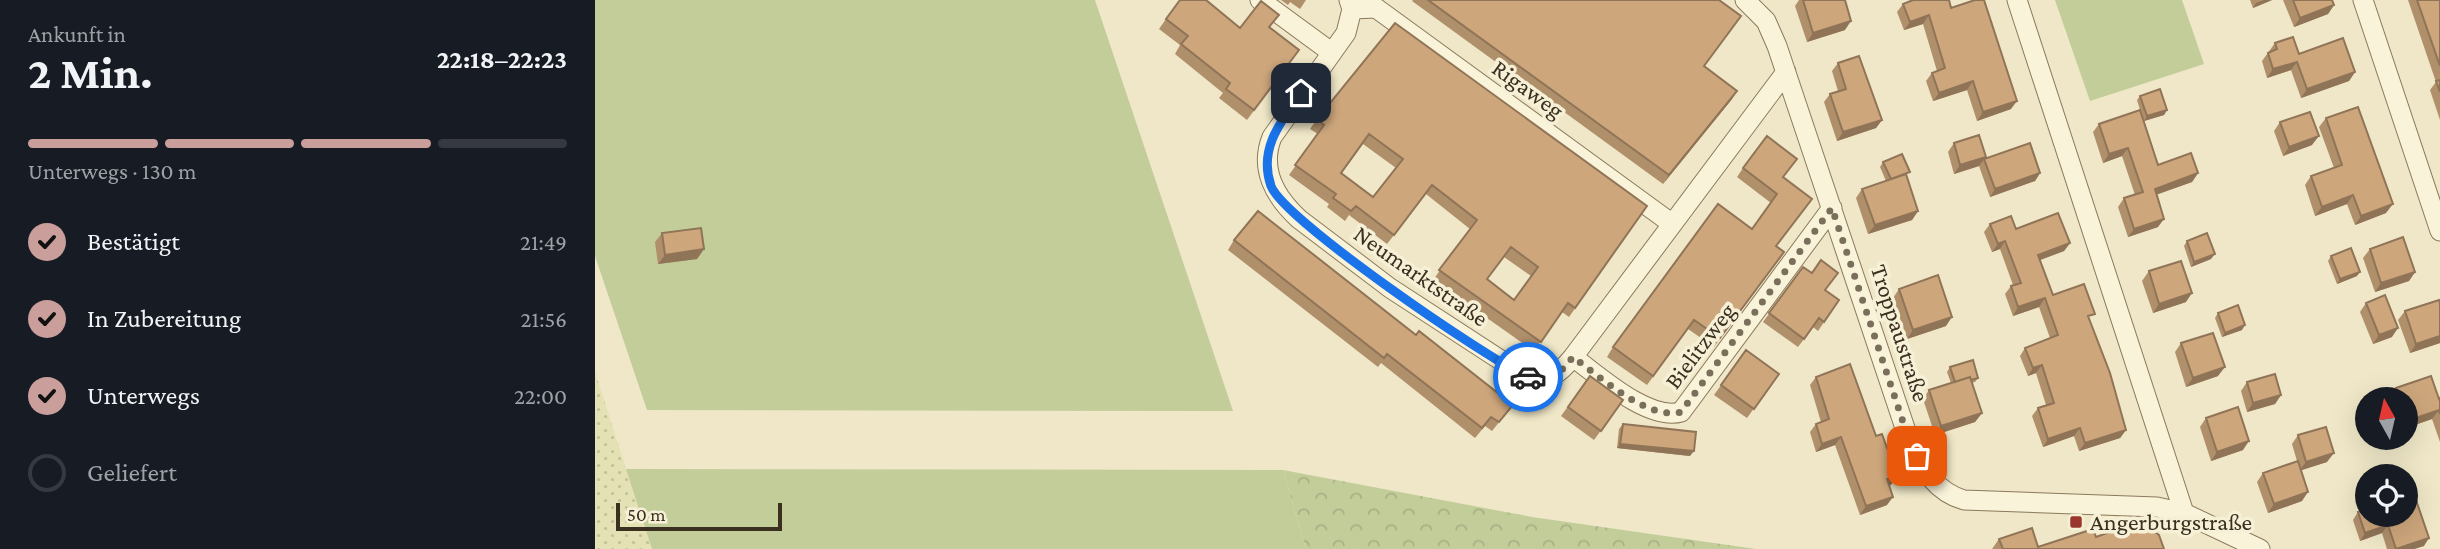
<!DOCTYPE html>
<html lang="de">
<head>
<meta charset="utf-8">
<style>
	body { margin:0; font-family:"Crimson Pro",serif; background:#242831; color:#f1f3f6; height:100vh; display:flex; flex-direction:column; font-size:26px; white-space:nowrap }
	* { box-sizing:border-box; margin:0 }
	p { font-size:23px; color:#9ea1a6 }
	.icon { flex:none; width:38px; height:38px; fill:none; stroke:currentColor; stroke-width:2; stroke-linecap:round; stroke-linejoin:round }
	.map { position:relative; flex:1; overflow:hidden }
	.drawer { display:flex; flex-direction:column; background:#171b24; width:595px }
	.drawer>* { flex:none }
	.needle { width:46px; rotate:352deg }
	.buttons { position:absolute; left:1760px; top:387px; display:grid; gap:14px }
	.buttons a { display:grid; place-items:center; width:63px; height:63px; border-radius:50%; background:#171b24; box-shadow:0 7px 28px #0002; font-size:35px }
	.scale { position:absolute; left:21px; bottom:18px; width:166px; box-sizing:border-box; padding-left:7px; border:4px solid #3b2f20; border-top:0; font-size:19px; line-height:24px; white-space:nowrap; color:#3b2f20; -webkit-text-stroke:5px #f6f0d6; paint-order:stroke }
	.pin { position:absolute; display:grid; place-items:center; width:60px; height:60px; color:#fff; margin:-30px; border-radius:14px; box-shadow:0 4px 10px #0006 }
	.courier { position:absolute; display:grid; place-items:center; width:70px; height:70px; margin:-35px; border:5px solid #1a73e8; border-radius:50%; background:#fff; color:#222; box-shadow:0 2px 9px #0007 }
	.overview em { font-style:normal; font-weight:700 }
	.overview div { display:flex; flex-direction:column-reverse }
	.overview { display:flex; align-items:center; justify-content:space-between; height:119px; padding:0 28px }
	h1 { font-size:46px; font-weight:700; line-height:52px }
	.bar { display:grid; grid-template-columns:repeat(4,1fr); gap:10px 7px; align-content:center; height:84px; padding:0 28px }
	.bar i { height:9px; border-radius:5px; background:#363941 }
	.bar .on { background:#ca9e9b }
	.bar p { grid-column:span 4 }
	ol { padding:0 28px; list-style:none }
	li { display:flex; align-items:center; gap:21px; height:77px }
	li p { margin-inline-start:auto }
	li .icon { padding:7px; border-radius:50%; background:#ca9e9b; color:#111; stroke-width:4 }
	li:last-child { color:#9ea1a6 }
	li i { width:38px; height:38px; border:4px solid #363941; border-radius:50% }
	main { display:flex; flex:1; min-height:0 }
	.map>svg:first-child { display:block }
	.farmland { fill:url(#farmland-dots) }
	.green { fill:#c2cd9a }
	.forest { fill:url(#forest-crowns) }
	.lines { fill:none; stroke-linecap:round; stroke-linejoin:round }
	.minor-casing { stroke:#8b795c; stroke-width:21 }
	.minor { stroke:#f9f3da; stroke-width:19 }
	.wall { fill:#b08f6b; fill-rule:evenodd }
	.shaded-wall { fill:#907457 }
	.building { fill:#cda67c; stroke:#907457; stroke-width:2; fill-rule:evenodd }
	.done { stroke:#7a6f5a; stroke-width:7; stroke-dasharray:0 12.6 }
	.route { stroke:#1a73e8; stroke-width:9 }
	.poi-dot { fill:#9a362b; stroke:#f6f0d6; stroke-width:2.5 }
	.labels { text-anchor:middle; stroke-width:7; stroke-linejoin:round; paint-order:stroke }
	.street-label { font-size:24px; fill:#3b2f20; stroke:#f6f0d6 }
	.poi-label { font-size:24px; fill:#3b2f20; stroke:#f6f0d6; text-anchor:start }
</style>
</head>
<body>
<main>
<section class="drawer">
<div class="overview"><div><h1>2 Min.</h1><p>Ankunft in</p></div><em>22:18–22:23</em></div>
<div class="bar"><i class="on"></i><i class="on"></i><i class="on"></i><i></i><p>Unterwegs · 130 m</p></div>
<ol>
<li><svg class="icon" aria-label="check" viewBox="0 0 24 24"><path d="M5 12l5 5 9-10"/></svg>Bestätigt<p>21:49</p></li>
<li><svg class="icon" aria-label="check" viewBox="0 0 24 24"><path d="M5 12l5 5 9-10"/></svg>In Zubereitung<p>21:56</p></li>
<li><svg class="icon" aria-label="check" viewBox="0 0 24 24"><path d="M5 12l5 5 9-10"/></svg>Unterwegs<p>22:00</p></li>
<li><i></i>Geliefert</li>
</ol>
</section>
<div class="map">
<svg width="1845" height="549" viewBox="0 0 1845 549">
	<defs>
		<pattern id="farmland-dots" width="8" height="8" patternUnits="userSpaceOnUse" patternTransform="scale(1.75)"><rect width="8" height="8" fill="#e4e2b4"/><path d="M2 2h.1M6 6h.1" fill="none" stroke="#c4c29a" stroke-width="1.8" stroke-linecap="round"/></pattern>
		<pattern id="forest-crowns" width="20" height="18" patternUnits="userSpaceOnUse" patternTransform="scale(1.75)"><rect width="20" height="18" fill="#c2cd9a"/><path d="M2 6a3 3 0 1 1 6 0M12 15a3 3 0 1 1 6 0" fill="none" stroke="#a8b084"/></pattern>
	</defs>
	<rect width="100%" height="100%" fill="#efe7c7"/>
	<path class="farmland" d="M0,372L57,549H0Z"/>
	<path class="green" d="M0,0H500L638,411L52,410L0,256Z
		M1460,0H1587L1609,64L1495,101Z
		M31,469L688,470L711,549H57Z"/>
	<path class="forest" d="M688,470L937,517L1161,549H711Z"/>
	<g class="lines">
		<defs>
			<path id="minor" d="M665,0L736,52
				M754,0L757,9L751,33L677,137C664,169 680,197 704,219L795,288L930,376C953,384 964,374 978,357L1191,72
				M1150,0L1171,21L1182,46L1314,440C1328,467 1338,491 1369,500L1562,507L1589,513L1665,549
				M1422,0L1589,513
				M1768,0L1845,231
				M757,9L781,8L1076,223
				M978,357C1004,376 1053,421 1086,412L1237,208"/>
		</defs>
		<use href="#minor" class="minor-casing"/>
		<use href="#minor" class="minor"/>
	</g>
	<path class="wall" d="M686,0H711L705,9L695,2L693,5Z
		M818,0H1124L1110,66L1137,99L1068,184L817,1Z
		M1204,0H1250V30L1212,42L1200,6Z
		M1655,0H1677L1658,8Z
		M1688,0H1737L1739,5L1733,14L1699,27Z
		M1813,0H1845V120L1835,90L1841,82Z
		M1308,4L1356,8L1416,109L1382,121L1372,90L1338,101L1331,81L1337,73L1342,71L1328,24L1309,30L1302,12Z
		M571,19L645,28H675L704,50L652,120L624,98L628,93L580,54L585,45L564,29Z
		M1680,43L1704,54L1760,72L1754,81L1706,98L1696,70L1672,78L1667,61Z
		M1243,63L1287,120L1281,128L1242,141L1229,102L1235,94L1243,91L1237,71Z
		M1545,96L1572,110L1569,115L1549,121L1563,165L1603,173L1597,182L1561,195L1563,227L1533,237L1523,207L1529,198L1540,195L1527,156L1508,163L1498,132L1504,124L1545,110L1542,100Z
		M1731,118L1791,213L1760,225L1752,204L1720,216L1710,185L1716,176L1739,168L1724,127Z
		M722,119L1052,206L974,317L967,312L939,351L838,280L875,229L831,194L792,244L754,215L750,221L732,207L734,204L694,175L723,134L715,129ZM768,144L801,168L778,197L747,173ZM909,257L936,276L919,300L892,279Z
		M1685,122L1717,145L1688,156L1679,131Z
		M1359,143L1390,158L1445,173L1440,181L1395,197L1384,166L1359,174L1353,152Z
		M1288,162L1311,176L1323,211L1317,220L1273,234L1261,198L1267,189L1291,181L1285,167Z
		M1148,168L1189,178L1181,246L1189,252L1119,347L1093,329L1052,385L1012,357L1018,347L1157,229L1176,203L1142,177Z
		M1395,224L1475,243L1469,251L1445,260L1458,295L1495,321L1531,430L1525,438L1484,451L1479,436L1448,447L1437,416L1443,408L1451,405L1441,373L1433,376L1425,356L1430,348L1455,338L1444,307L1418,316L1410,294L1416,286L1418,285L1405,249L1397,252L1389,232Z
		M67,233L109,249L102,259L63,264L60,242Z
		M639,240L821,335L918,405L897,431L890,426L880,438L786,363L783,367L633,250Z
		M1592,241L1616,259L1596,267L1589,246Z
		M1775,249L1820,272L1814,281L1780,292L1768,258Z
		M1736,256L1762,276L1742,284L1733,261Z
		M1208,267L1230,290L1244,300L1223,331L1218,327L1203,347L1168,322Z
		M1554,271L1591,302L1558,313L1547,281Z
		M1304,289L1351,326L1312,339L1298,298Z
		M1771,303L1797,337L1778,344L1765,312Z
		M1845,303V343L1815,353L1803,320L1810,311Z
		M1623,313L1647,330L1627,337L1620,318Z
		M1586,343L1623,376L1591,387L1580,352Z
		M1151,350L1184,374L1152,418L1119,395Z
		M1355,367L1383,378L1380,382L1377,383L1387,413L1380,422L1340,435L1328,399L1334,390L1356,383L1352,372Z
		M995,376L1028,400L999,440L966,416Z
		M1221,377L1281,436L1302,476L1294,485L1292,505L1265,515L1240,445L1221,452L1215,432L1221,424L1226,422L1215,385Z
		M1652,382L1686,395L1680,404L1652,412L1646,391Z
		M1801,388L1845,398V442L1837,419L1811,428V399H1795L1794,397Z
		M1611,418L1648,450L1616,461L1605,427Z
		M1028,424L1095,456L1022,448L1024,429Z
		M1703,435L1732,462L1706,470L1707,501L1673,513L1662,482L1668,473L1702,461L1697,444Z
		M1773,509L1829,546L1819,549H1792L1787,533L1765,541L1758,520L1763,512Z
		M1404,539L1408,549H1397Z"/>
	<path class="shaded-wall" d="M1669,0H1677L1658,8L1661,3Z
		M1739,5L1733,14L1699,27L1705,18Z
		M1334,15L1328,24L1309,30L1315,22Z
		M1256,21L1250,30L1212,42L1218,33Z
		M1702,62L1696,70L1672,78L1678,69Z
		M1760,72L1754,81L1706,98L1712,89Z
		M1378,81L1372,90L1338,101L1344,93Z
		M1142,91L1137,99L1068,184L1074,175Z
		M1422,101L1416,109L1382,121L1388,112Z
		M1572,110L1569,115L1549,121L1552,116Z
		M1287,120L1281,128L1242,141L1248,132Z
		M1724,136L1717,145L1688,156L1694,147Z
		M1533,148L1527,156L1508,163L1514,154Z
		M1391,157L1384,166L1359,174L1365,165Z
		M1445,173L1440,181L1395,197L1400,189Z
		M1603,173L1597,182L1554,197L1560,189Z
		M1758,195L1752,204L1720,216L1727,207Z
		M1798,204L1791,213L1760,225L1766,216Z
		M1323,211L1317,220L1273,234L1280,225Z
		M1569,219L1563,227L1533,237L1539,229Z
		M1410,241L1405,249L1397,252L1403,244Z
		M1475,243L1469,251L1437,263L1443,255Z
		M109,249L102,259L63,264L70,255Z
		M1620,254L1616,259L1596,267L1599,262Z
		M1765,272L1762,276L1742,284L1745,279Z
		M1820,272L1814,281L1780,292L1786,283Z
		M1597,293L1591,302L1558,313L1564,304Z
		M1450,298L1444,307L1418,316L1423,307Z
		M1357,317L1351,326L1312,339L1318,330Z
		M1650,325L1647,330L1627,337L1630,333Z
		M1803,328L1797,337L1778,344L1784,335Z
		M1845,336V343L1815,353L1821,344Z
		M1447,365L1441,373L1433,376L1438,368Z
		M1630,367L1623,376L1591,387L1598,378Z
		M1686,395L1680,404L1652,412L1658,403Z
		M1844,410L1837,419L1811,428L1812,421Z
		M1387,413L1380,422L1340,435L1346,426Z
		M1485,428L1479,436L1448,447L1453,439Z
		M1531,430L1525,438L1484,451L1490,443Z
		M1246,437L1240,445L1221,452L1227,444Z
		M1654,441L1648,450L1616,461L1622,452Z
		M1025,444L1099,451L1095,456L1022,448Z
		M1739,453L1732,462L1704,471L1711,462Z
		M1302,476L1296,485L1286,488L1292,479Z
		M1713,492L1707,501L1673,513L1679,504Z
		M1298,497L1292,505L1265,515L1271,506Z
		M1793,525L1787,533L1765,541L1770,533Z
		M1834,538L1829,546L1819,549H1801Z"/>
	<path class="building" d="M585,0H611L645,28L666,1L684,15L674,27L704,50L659,110L631,89L635,83L586,44L593,36L571,19Z
		M833,0H1124L1146,16L1109,66L1142,91L1074,175Z
		M1208,0H1250L1256,21L1218,33Z
		M1318,0H1354L1356,8L1380,0H1389L1422,101L1388,112L1378,81L1344,93L1337,73L1350,68L1334,15L1315,22L1308,4Z
		M1698,0H1737L1739,5L1705,18Z
		M1822,0H1845V66Z
		M800,23L1052,206L980,308L973,303L946,342L844,270L882,220L837,185L799,235L761,206L756,211L738,198L741,194L700,165L729,125L722,119ZM774,134L808,159L778,197L746,173ZM916,247L943,267L919,300L892,279Z
		M1698,37L1704,54L1748,38L1760,72L1712,89L1702,62L1678,69L1673,53L1682,49L1680,43Z
		M1264,56L1287,120L1248,132L1235,94L1251,89L1243,63Z
		M1845,80V92L1841,81Z
		M1565,89L1572,110L1552,116L1545,96Z
		M1763,107L1798,204L1766,216L1758,195L1727,207L1716,176L1747,165L1731,118Z
		M1545,110L1563,165L1596,153L1603,173L1560,189L1569,219L1539,229L1529,198L1548,192L1533,148L1514,154L1504,124Z
		M1715,112L1724,136L1694,147L1685,122Z
		M1384,135L1391,157L1365,165L1359,143Z
		M1172,136L1202,159L1188,177L1217,199L1181,246L1189,252L1125,338L1099,320L1058,376L1018,347L1123,204L1157,229L1182,194L1148,168Z
		M1435,143L1445,173L1400,189L1389,159Z
		M1307,154L1315,172L1296,179L1288,162Z
		M1311,174L1323,211L1280,225L1267,189Z
		M663,211L821,335L824,331L918,405L904,422L896,417L887,428L792,354L789,358L639,240Z
		M1463,213L1475,243L1443,255L1458,295L1489,284L1500,314L1493,316L1515,373L1531,430L1490,443L1485,428L1453,439L1443,408L1459,403L1447,365L1438,368L1430,348L1463,335L1450,298L1423,307L1416,286L1426,283L1410,241L1403,244L1395,224L1416,216L1421,229Z
		M106,228L109,249L70,255L67,233Z
		M1612,233L1620,254L1599,262L1592,241Z
		M1808,237L1820,272L1786,283L1775,249Z
		M1756,248L1765,272L1745,279L1736,256Z
		M1226,260L1243,273L1230,290L1244,300L1229,322L1224,318L1209,339L1174,313L1208,267L1217,273Z
		M1586,261L1597,293L1564,304L1554,271Z
		M1343,275L1357,317L1318,330L1304,289Z
		M1790,295L1803,328L1784,335L1771,303Z
		M1844,300L1845,303V336L1821,344L1810,311Z
		M1643,305L1650,325L1630,333L1623,313Z
		M1618,333L1630,367L1598,378L1586,343Z
		M1151,350L1184,374L1159,409L1126,385Z
		M1378,360L1383,378L1376,380L1375,377L1360,382L1355,367Z
		M1255,364L1281,436L1287,434L1302,476L1292,479L1298,497L1271,506L1246,437L1227,444L1221,424L1234,419L1221,377Z
		M1680,374L1686,395L1658,403L1652,382Z
		M995,376L1028,400L1006,431L973,407Z
		M1836,376L1844,399L1845,398V414L1844,410L1812,421L1811,399H1804L1801,388Z
		M1375,377L1387,413L1346,426L1334,390Z
		M1643,407L1654,441L1622,452L1611,418Z
		M1028,424L1101,432L1099,451L1025,444Z
		M1731,427L1739,453L1711,462L1703,435Z
		M1703,461L1713,492L1679,504L1668,473Z
		M1820,497L1834,538L1801,549L1793,525L1770,533L1763,512L1773,509V514H1811V499Z
		M1552,525L1564,535L1569,549H1408L1404,539L1437,528L1443,547L1498,529L1501,537L1529,527L1530,531Z"/>
	<g class="lines">
		<path class="done" d="M933,377C954,385 966,372 978,357C1004,376 1053,421 1086,412L1237,208L1314,440L1322,456"/>
		<path class="route" d="M706,93C686,121 663,149 676,186C689,220 892,359 933,377"/>
	</g>
	<rect class="poi-dot" x="1474" y="515" width="14" height="14" rx="3.5"/>
	<g class="labels">
		<g class="street-label">
			<text transform="translate(933 89) rotate(36)" y="8">Rigaweg</text>
			<text transform="translate(826 276) rotate(35)" y="8">Neumarktstraße</text>
			<text transform="translate(1305 333) rotate(72)" y="8">Troppaustraße</text>
			<text transform="translate(1105 346) rotate(-53)" y="8">Bielitzweg</text>
		</g>
		<g class="poi-label">
			<text x="1495" y="530">Angerburgstraße</text>
		</g>
	</g>
</svg>
<div class="buttons">
<a><svg class="needle" viewBox="-14 -14 28 28"><path d="M0-13l5 13h-10z" fill="#e53935"/><path d="M0 13l5-13h-10z" fill="#9ea1a6"/></svg></a>
<a><svg class="icon" aria-label="locate" viewBox="0 0 24 24"><circle cx="12" cy="12" r="6"/><path d="M12 2v4M12 18v4M2 12h4M18 12h4"/></svg></a>
</div>
<div class="scale">50 m</div>
<div class="pin" style="left:1322px;top:456px;background:#ea580c"><svg class="icon" aria-label="bag" viewBox="0 0 24 24"><path d="M5 8h14l-1 12H6zM9 8a3 3 0 0 1 6 0"/></svg></div>
<div class="pin" style="left:706px;top:93px;background:#1f2937"><svg class="icon" aria-label="home" viewBox="0 0 24 24"><path d="M3 11l9-7 9 7M6 9v11h12V9"/></svg></div>
<div class="courier" style="left:933px;top:377px"><svg class="icon" aria-label="car" viewBox="0 0 24 24"><path d="M5 17H2v-5l4-1 3-4h7l3 4 3 1v5h-3M9 17h6M6 11h13"/><circle cx="7" cy="17" r="2"/><circle cx="17" cy="17" r="2"/></svg></div>
</div>
</main>
</body>
</html>
